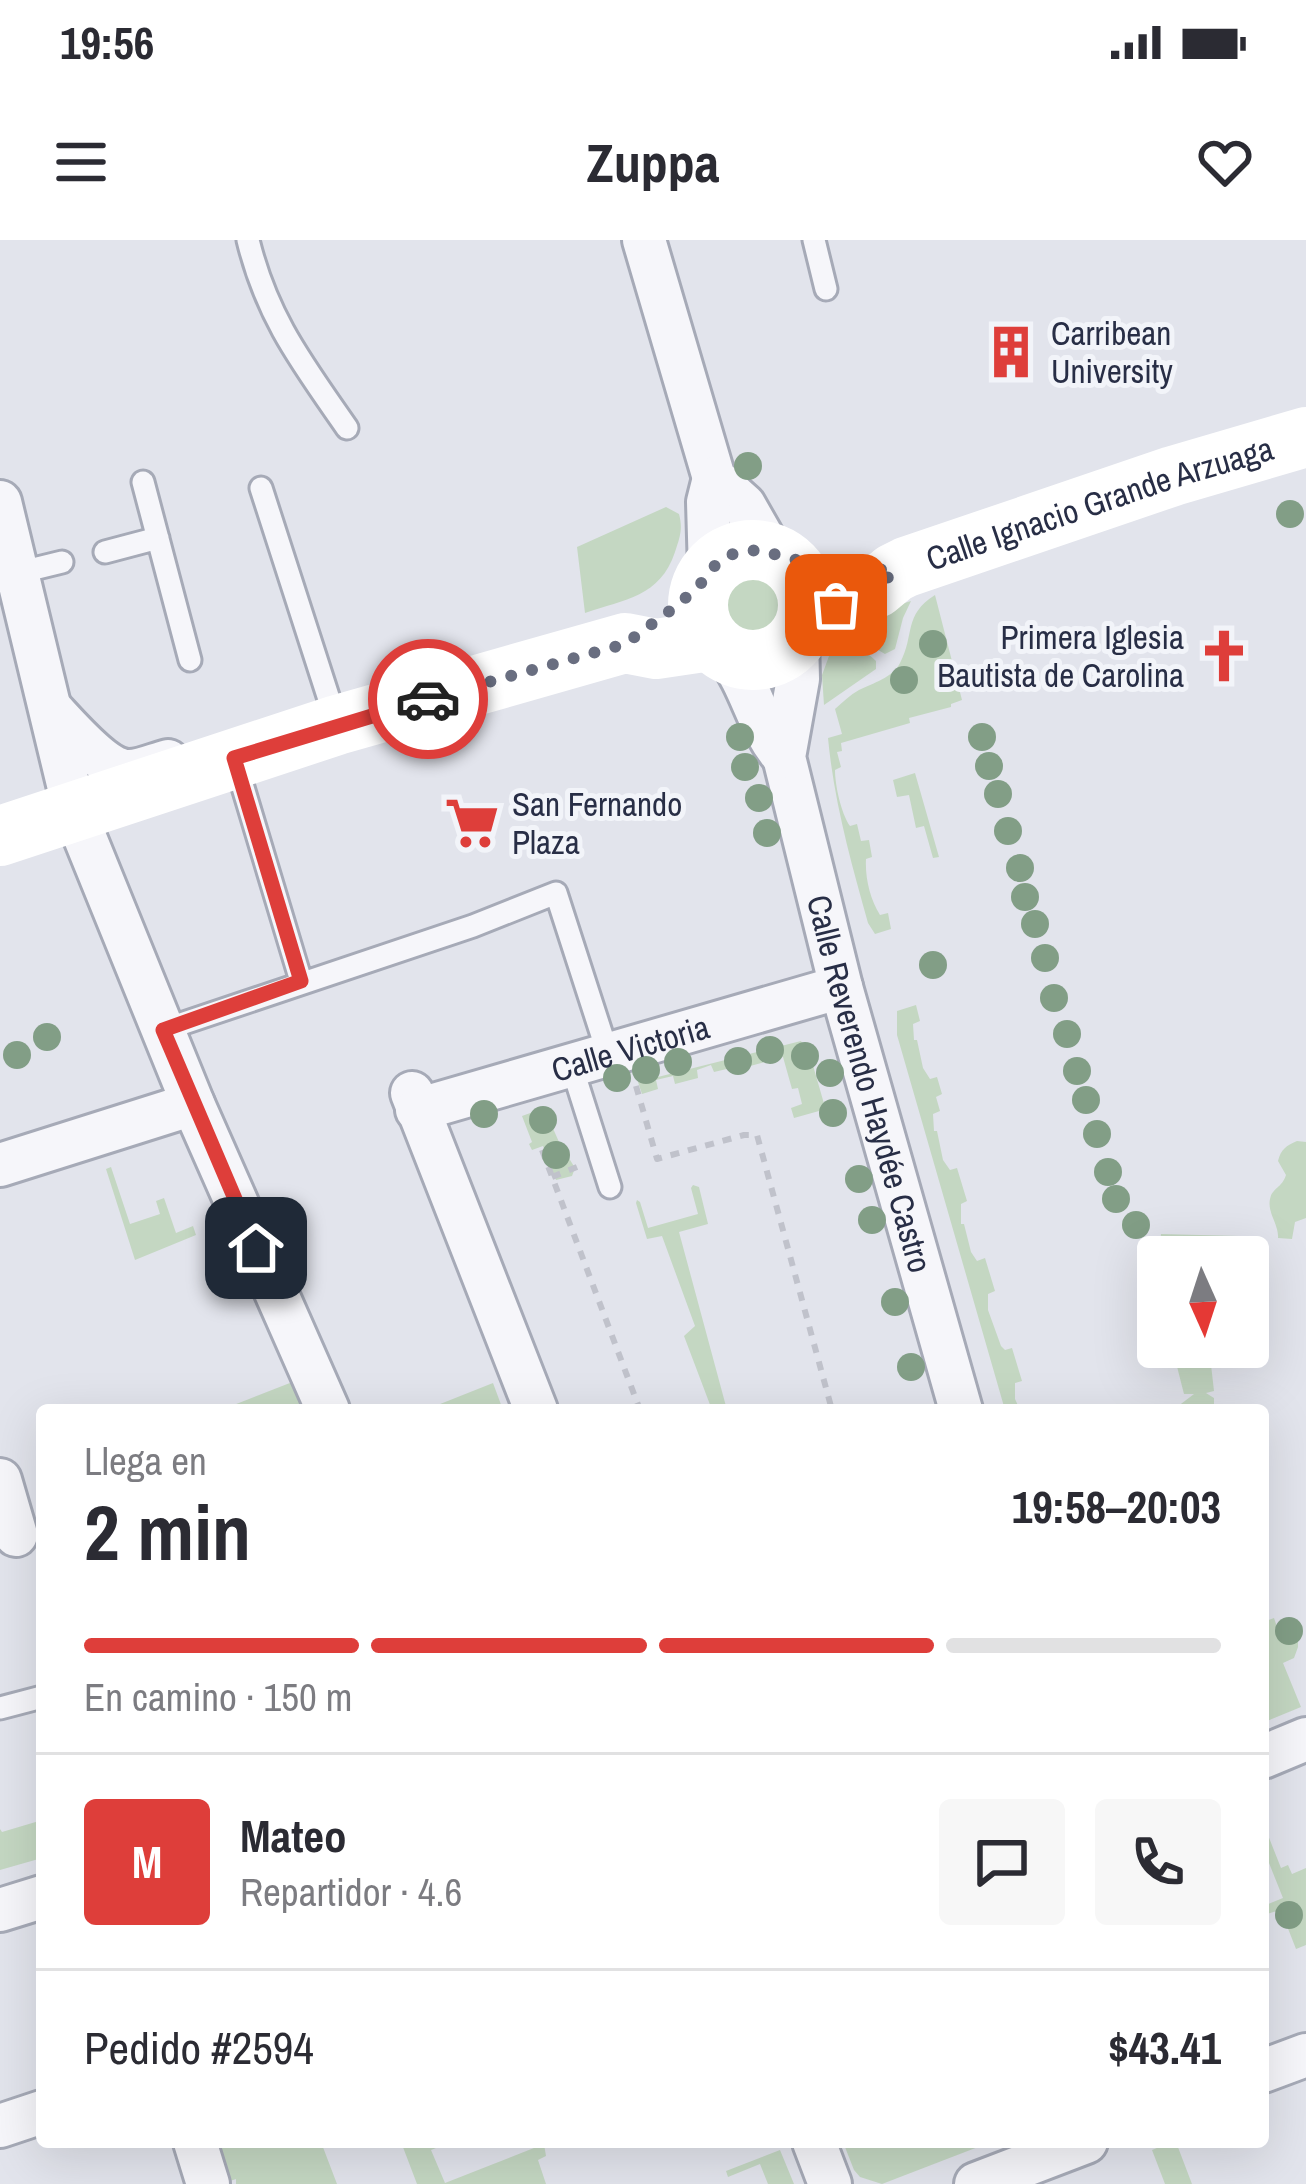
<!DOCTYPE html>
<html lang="es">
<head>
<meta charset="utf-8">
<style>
	body { margin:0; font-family:"Archivo Narrow",sans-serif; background:#f7f7f7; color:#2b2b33; height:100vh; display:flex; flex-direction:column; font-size:45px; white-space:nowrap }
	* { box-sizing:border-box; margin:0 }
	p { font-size:39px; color:#7c7c81 }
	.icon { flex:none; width:66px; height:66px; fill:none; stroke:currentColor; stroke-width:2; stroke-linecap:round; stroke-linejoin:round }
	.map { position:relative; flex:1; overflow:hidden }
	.sheet { position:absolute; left:36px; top:1164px; width:1233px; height:744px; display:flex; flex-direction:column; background:#fff; border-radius:12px; box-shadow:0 12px 48px #0002 }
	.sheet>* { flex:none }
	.needle { width:78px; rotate:177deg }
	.tools { position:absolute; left:1137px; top:996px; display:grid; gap:24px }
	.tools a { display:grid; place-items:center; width:132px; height:132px; border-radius:12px; background:#fff; box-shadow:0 12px 48px #0002; font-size:60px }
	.pin { position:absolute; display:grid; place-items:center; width:102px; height:102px; color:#fff; margin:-51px; border-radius:24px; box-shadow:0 6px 18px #0006 }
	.courier { position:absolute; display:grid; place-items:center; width:120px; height:120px; margin:-60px; border:9px solid #de3e3a; border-radius:50%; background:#fff; color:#222; box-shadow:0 3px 15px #0007 }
	.overview em { font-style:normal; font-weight:700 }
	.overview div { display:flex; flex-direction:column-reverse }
	.overview { display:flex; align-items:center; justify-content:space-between; height:204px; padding:0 48px }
	h1 { font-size:78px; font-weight:700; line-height:90px }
	.bar { display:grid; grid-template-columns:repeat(4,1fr); gap:18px 12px; align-content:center; height:144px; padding:0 48px }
	.bar i { height:15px; border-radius:9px; background:#e1e1e2 }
	.bar .current { background:#de3e3a }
	.bar p { grid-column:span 4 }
	.line { display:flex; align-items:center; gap:30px; padding:0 48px; border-top:3px solid #e1e1e2 }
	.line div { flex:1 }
	.round { display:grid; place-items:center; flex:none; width:126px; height:126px; border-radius:12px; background:#f7f7f7 }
	.status { display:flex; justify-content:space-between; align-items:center; height:84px; padding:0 60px; background:#fff; direction:ltr }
	.status svg { height:33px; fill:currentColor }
	header { display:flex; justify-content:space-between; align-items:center; height:156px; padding:0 48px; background:#fff; font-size:54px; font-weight:700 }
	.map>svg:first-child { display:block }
	.green { fill:#c4d7c2 }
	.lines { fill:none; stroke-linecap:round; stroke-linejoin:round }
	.lane-casing { stroke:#a6aab7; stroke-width:27 }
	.street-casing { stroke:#a6aab7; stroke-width:48 }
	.path { stroke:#c0c2cb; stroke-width:6; stroke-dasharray:9 9; stroke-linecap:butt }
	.lane { stroke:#f6f6fa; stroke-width:21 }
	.street { stroke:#f6f6fa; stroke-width:42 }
	.secondary { stroke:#fff; stroke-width:60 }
	.tree { fill:#829e86 }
	.done { stroke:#696e80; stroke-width:12; stroke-dasharray:0 21.6 }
	.route { stroke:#de3e3a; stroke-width:15 }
	.labels { text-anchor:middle; stroke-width:10; stroke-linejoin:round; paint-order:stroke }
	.poi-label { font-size:33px; fill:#282e46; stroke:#f2f4f9; text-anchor:start }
	.street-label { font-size:33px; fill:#282e46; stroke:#f2f4f9 }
</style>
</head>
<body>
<div class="status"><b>19:56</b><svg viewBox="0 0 49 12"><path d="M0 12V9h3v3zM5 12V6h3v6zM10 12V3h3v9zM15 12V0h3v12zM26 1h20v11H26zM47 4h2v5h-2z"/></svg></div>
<header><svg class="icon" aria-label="menu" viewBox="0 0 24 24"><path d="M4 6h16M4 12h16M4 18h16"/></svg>Zuppa<svg class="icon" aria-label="heart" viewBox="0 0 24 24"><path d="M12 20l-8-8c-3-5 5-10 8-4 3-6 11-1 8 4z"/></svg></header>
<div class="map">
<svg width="1306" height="1944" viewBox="0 0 1306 1944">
	<rect width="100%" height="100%" fill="#e2e4ec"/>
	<path class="green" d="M666,267L679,274C683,289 680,297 675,312C660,357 625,359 585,373L577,307Z
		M749,332C791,336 792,359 779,392L755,404L742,403C736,395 726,387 721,378C708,357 729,337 749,332Z
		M935,355L962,460L951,464V467L909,478L910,483L841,503L842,511L837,512L841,527L835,530C835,545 841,573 850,586L857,584L861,601L869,600L872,617L866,619C865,638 870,659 880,675L888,673L891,689L875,694L868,683C851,622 834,562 828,498L842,494L835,469C843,462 850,455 859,450C873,443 892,438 900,423C915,395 903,375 935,355Z
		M911,361L903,378L895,409L885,414C868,405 862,397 863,378L866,375Z
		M832,408C851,408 862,406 876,421V429L824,465L822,435Z
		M915,533L939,617L933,618L924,586L916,588L909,555L897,557L893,540Z
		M916,765L920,781L913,784L914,800H917L923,828L930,839L937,837L942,854L936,857L940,871L933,874L934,891H937L943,920L950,930L957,928L967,961L961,964V984H964L971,1012L977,1021L985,1018L995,1051L988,1054V1070L1001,1106L1005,1110L1012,1108L1022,1141L1015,1143V1159L1020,1170H1005L897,795V771Z
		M801,801L812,822L829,881L823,883L819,871L794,878L791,868L802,864L798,848L792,849L783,817L732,831L731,828L714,832L711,825L697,830L698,838L675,844L673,836L656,840L658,849L642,854L638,842Z
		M544,868L559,902L575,928L572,936L556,940L543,906L532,910L529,904L532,902L522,876Z
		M1297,901L1306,902V978L1295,982L1292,999L1278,998C1279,984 1267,973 1270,959C1272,948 1282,948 1286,935L1278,921C1281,909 1286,906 1297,901Z
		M111,927L130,984L160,974L156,961L164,958L176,993L193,986L196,995L135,1020L106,929Z
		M693,945L699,947L708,984L679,992L727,1170H712L684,1096L695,1086L662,996L647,999L636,963L637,960L640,962L648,988L698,974L691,948Z
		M1161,994L1239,996L1237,1017L1157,1018L1154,1014L1160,1006Z
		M1172,1107H1209L1214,1151L1206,1153L1214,1158V1167L1209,1170H1173L1194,1154H1184Z
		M295,1141L307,1170H221Z
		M493,1143L503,1170H425Z
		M1274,1378L1278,1390L1298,1383V1407L1294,1418L1283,1423L1301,1467L1267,1481L1263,1471V1382Z
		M42,1576V1618L0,1630V1589L2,1592L39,1581Z
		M1266,1590L1281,1628L1288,1625L1292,1634L1306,1628V1705L1296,1709L1287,1686L1283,1687L1277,1671L1263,1675V1666L1283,1658L1263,1608V1591Z
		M219,1902H321L337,1944H236V1939L230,1941Z
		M401,1902H451L431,1910L445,1943L544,1904L546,1916L538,1920L546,1944H417Z
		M843,1902H950L952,1906L970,1902L977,1907L991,1902L882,1944L860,1937L854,1930Z
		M1171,1902H1176L1192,1944H1165L1152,1910Z
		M780,1910L794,1944H768L760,1924L728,1937L726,1931Z"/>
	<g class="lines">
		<defs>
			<path id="lane" d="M248,0C267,78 302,123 347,188
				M814,0L826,49
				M143,242L190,420
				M261,248L337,484
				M105,312L158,298
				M17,333L62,322
				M236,524L301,741
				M163,790L473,686L556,653L608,814
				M571,824L610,947
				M0,1468L42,1457"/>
			<g id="street">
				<path d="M644,0L714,238L744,265L772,314"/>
				<path d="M0,262L75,573L193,864L328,1170"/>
				<path d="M710,332L708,262L714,238"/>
				<path id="s1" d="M797,397L798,439L784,517L841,747L961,1170"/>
				<path d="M727,415C752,446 757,487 784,517"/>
				<path d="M51,469C67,486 105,531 129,531C141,531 156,524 168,521"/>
				<path d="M412,853L536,1170"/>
				<path id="s2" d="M417,870L841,747"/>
				<path d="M0,925L193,864"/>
				<path d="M0,1240L16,1295"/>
				<path d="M1263,1517L1306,1499"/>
				<path d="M0,1670L42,1657"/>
				<path d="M1263,1831L1306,1815"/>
				<path d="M0,1886L42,1872"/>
				<path d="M195,1902L208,1944"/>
				<path d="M814,1902L830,1944"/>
				<path d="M976,1944L1086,1902"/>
			</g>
		</defs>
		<use href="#lane" class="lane-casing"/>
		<use href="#street" class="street-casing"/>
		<path class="path" d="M636,846L657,919L744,895H757L832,1170
			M542,910L640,1170
			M552,937L577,927"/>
		<use href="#lane" class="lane"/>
		<use href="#street" class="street"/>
		<g class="secondary">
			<circle cx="753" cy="365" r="55"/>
			<path id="s3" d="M802,391L847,359L876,348L894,333L906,327L1173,236L1306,197"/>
			<path d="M0,596L337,485L625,403L656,409L710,401"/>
		</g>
	</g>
	<g class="tree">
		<circle cx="748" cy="226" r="14"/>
		<circle cx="1290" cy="274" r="14"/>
		<circle cx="933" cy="404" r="14"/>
		<circle cx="904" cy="440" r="14"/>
		<circle cx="740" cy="497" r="14"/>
		<circle cx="982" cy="497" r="14"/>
		<circle cx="989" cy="526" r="14"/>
		<circle cx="745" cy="527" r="14"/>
		<circle cx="998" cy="554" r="14"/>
		<circle cx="759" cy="558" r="14"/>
		<circle cx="1008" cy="591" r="14"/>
		<circle cx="767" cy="593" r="14"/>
		<circle cx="1020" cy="628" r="14"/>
		<circle cx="1025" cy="657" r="14"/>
		<circle cx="1035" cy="684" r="14"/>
		<circle cx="1045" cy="718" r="14"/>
		<circle cx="933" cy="725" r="14"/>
		<circle cx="1054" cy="758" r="14"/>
		<circle cx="1067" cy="794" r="14"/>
		<circle cx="47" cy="797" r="14"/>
		<circle cx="770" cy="810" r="14"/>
		<circle cx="17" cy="815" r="14"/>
		<circle cx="805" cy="816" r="14"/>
		<circle cx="738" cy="821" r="14"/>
		<circle cx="678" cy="822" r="14"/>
		<circle cx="646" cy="830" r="14"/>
		<circle cx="1077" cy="831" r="14"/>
		<circle cx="830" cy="833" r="14"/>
		<circle cx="617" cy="838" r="14"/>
		<circle cx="1086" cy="860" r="14"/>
		<circle cx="833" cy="873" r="14"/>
		<circle cx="484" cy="874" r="14"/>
		<circle cx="543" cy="880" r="14"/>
		<circle cx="1097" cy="894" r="14"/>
		<circle cx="556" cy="915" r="14"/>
		<circle cx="1108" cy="932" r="14"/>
		<circle cx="859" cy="939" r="14"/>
		<circle cx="1116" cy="959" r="14"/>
		<circle cx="872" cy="980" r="14"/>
		<circle cx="1136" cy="985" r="14"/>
		<circle cx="895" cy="1062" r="14"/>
		<circle cx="911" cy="1127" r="14"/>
		<circle cx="1289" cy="1391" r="14"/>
		<circle cx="1289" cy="1675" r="14"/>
	</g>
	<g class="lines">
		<path class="done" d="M428,459L625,404L675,367L698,347L717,323L735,313L758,310L808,323L852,324L894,332L876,348L836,365"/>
		<path class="route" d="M256,1008L163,790L301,741L234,518L428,459"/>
	</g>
	<defs>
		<symbol id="building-bare" viewBox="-9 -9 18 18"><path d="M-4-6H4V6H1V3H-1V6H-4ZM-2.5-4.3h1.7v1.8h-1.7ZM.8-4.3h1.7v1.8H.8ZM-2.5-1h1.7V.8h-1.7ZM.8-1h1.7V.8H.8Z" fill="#de3e3a" stroke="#f2f4f9" stroke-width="2.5" paint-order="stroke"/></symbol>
		<symbol id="church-bare" viewBox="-9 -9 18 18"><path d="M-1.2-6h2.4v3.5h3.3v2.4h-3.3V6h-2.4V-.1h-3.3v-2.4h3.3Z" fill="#de3e3a" stroke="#f2f4f9" stroke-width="2.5" paint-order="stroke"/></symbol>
		<symbol id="supermarket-bare" viewBox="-9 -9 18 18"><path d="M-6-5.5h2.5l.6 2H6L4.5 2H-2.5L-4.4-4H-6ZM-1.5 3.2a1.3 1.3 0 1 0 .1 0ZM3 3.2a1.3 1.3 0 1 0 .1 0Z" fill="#de3e3a" stroke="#f2f4f9" stroke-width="2.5" paint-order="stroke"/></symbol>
	</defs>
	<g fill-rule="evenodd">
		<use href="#building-bare" x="973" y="74" width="76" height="76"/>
		<use href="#church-bare" x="1186" y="378" width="76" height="76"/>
		<use href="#supermarket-bare" x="434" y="545" width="76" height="76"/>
	</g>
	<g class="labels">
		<g class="poi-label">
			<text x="1051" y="105">Carribean<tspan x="1051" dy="38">University</tspan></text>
			<text x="1184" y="409" text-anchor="end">Primera Iglesia<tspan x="1184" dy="38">Bautista de Carolina</tspan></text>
			<text x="512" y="576">San Fernando<tspan x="512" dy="38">Plaza</tspan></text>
		</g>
		<g class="street-label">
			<text dy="12" stroke="none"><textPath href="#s3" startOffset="327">Calle Ignacio Grande Arzuaga</textPath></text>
			<text dy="12" stroke="none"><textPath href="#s2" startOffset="222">Calle Victoria</textPath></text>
			<text dy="12" stroke="none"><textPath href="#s1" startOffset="459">Calle Reverendo Haydée Castro</textPath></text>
		</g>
	</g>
</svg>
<div class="tools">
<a><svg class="needle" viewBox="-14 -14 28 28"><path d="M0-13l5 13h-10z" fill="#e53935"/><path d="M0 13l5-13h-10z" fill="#7c7c81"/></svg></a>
</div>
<div class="pin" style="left:836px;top:365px;background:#ea580c"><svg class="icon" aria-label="bag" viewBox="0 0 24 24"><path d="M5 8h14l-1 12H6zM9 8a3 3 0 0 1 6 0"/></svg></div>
<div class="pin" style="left:256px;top:1008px;background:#1f2937"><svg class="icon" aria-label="home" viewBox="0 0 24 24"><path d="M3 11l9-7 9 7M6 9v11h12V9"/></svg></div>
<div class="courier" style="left:428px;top:459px"><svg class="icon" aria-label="car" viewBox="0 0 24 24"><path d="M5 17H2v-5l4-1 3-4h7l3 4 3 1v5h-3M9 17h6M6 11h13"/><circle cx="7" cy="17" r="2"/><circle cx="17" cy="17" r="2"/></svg></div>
<section class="sheet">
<div class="overview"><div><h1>2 min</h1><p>Llega en</p></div><em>19:58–20:03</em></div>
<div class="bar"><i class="current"></i><i class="current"></i><i class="current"></i><i></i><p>En camino · 150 m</p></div>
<div class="line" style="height:216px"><b class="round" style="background:#de3e3a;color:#fff">M</b><div><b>Mateo</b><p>Repartidor · 4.6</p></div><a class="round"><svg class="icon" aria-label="chat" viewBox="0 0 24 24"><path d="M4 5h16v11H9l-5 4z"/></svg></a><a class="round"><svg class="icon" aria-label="phone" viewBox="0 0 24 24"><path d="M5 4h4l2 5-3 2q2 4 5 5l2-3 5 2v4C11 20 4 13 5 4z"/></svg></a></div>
<div class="line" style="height:156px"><div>Pedido #2594</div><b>$43.41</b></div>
</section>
</div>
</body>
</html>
